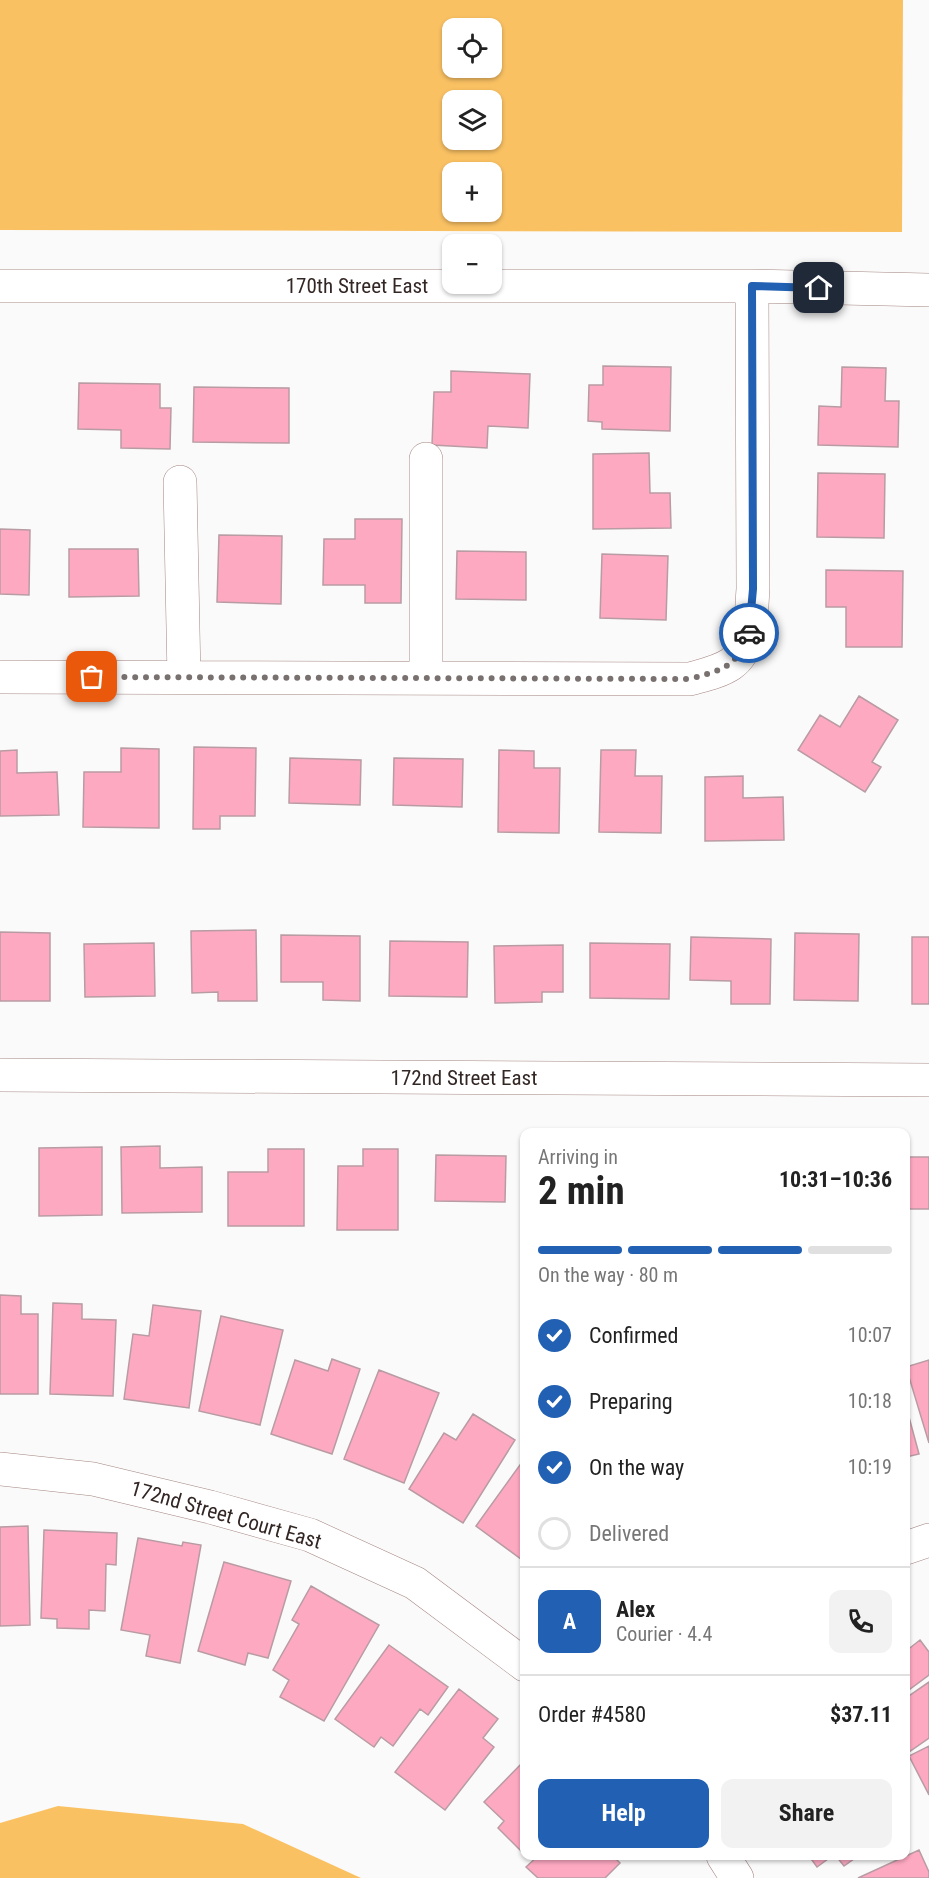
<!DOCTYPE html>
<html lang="en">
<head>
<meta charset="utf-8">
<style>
	body { margin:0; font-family:"Roboto Condensed",sans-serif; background:#f2f2f2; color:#222; height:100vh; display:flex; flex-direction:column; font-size:22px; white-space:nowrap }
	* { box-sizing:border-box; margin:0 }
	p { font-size:20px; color:#767676 }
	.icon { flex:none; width:33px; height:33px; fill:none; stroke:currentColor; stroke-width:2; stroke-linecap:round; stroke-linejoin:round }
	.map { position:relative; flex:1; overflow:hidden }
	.details { position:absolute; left:520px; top:1128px; width:390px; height:732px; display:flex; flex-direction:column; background:#fff; border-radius:12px; box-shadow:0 2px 4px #0004 }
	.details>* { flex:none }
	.controls { position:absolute; left:442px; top:18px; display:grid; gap:12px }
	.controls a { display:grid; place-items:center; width:60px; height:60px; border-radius:12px; background:#fff; box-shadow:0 2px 4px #0004; font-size:30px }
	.pin { position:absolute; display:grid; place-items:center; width:51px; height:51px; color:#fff; margin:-26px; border-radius:12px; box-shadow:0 3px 9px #0006 }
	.courier { position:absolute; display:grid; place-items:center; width:60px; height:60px; margin:-30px; border:4px solid #2160b2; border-radius:50%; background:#fff; color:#222; box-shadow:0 2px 8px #0007 }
	.overview em { font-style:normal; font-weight:700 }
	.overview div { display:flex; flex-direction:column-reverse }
	.overview { display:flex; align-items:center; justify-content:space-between; height:102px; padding:0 18px }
	h1 { font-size:39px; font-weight:700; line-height:45px }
	.bar { display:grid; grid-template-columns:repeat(4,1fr); gap:9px 6px; align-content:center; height:72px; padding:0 18px }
	.bar i { height:8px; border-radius:4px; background:#e0e0e0 }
	.bar .active { background:#2160b2 }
	.bar p { grid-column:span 4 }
	.line { display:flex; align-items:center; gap:15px; padding:0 18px; border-top:2px solid #e0e0e0 }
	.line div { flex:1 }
	.round { display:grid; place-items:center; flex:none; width:63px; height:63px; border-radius:12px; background:#f2f2f2 }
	ol { padding:0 18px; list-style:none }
	li { display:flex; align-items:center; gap:18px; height:66px }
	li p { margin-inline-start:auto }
	li .icon { padding:6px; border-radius:50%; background:#2160b2; color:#fff; stroke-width:4 }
	li:last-child { color:#767676 }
	li i { width:33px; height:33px; border:3px solid #e0e0e0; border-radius:50% }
	.primary-button { display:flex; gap:12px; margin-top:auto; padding:12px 18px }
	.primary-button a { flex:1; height:69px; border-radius:12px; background:#2160b2; color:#fff; font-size:24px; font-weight:700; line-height:69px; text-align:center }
	.primary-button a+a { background:#f2f2f2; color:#222 }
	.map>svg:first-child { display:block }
	.forest { fill:#fac163; fill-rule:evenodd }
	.building { fill:#fda9c2; stroke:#b99ba3; stroke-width:1.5 }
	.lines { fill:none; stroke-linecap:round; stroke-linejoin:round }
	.minor-casing { stroke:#a48682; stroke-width:34 }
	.minor { stroke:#fff; stroke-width:33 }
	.done { stroke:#797170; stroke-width:6; stroke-dasharray:0 10.8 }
	.route { stroke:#2160b2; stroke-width:8 }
	.labels { text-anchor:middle; stroke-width:6; stroke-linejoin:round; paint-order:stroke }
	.street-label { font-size:21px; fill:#332725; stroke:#fff }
</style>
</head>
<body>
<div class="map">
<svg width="929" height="1878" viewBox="0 0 929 1878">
	<rect width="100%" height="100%" fill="#fafafa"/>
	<path class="forest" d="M0,0H903L902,232L0,230ZM453,28H492V68H453ZM453,100H492V140H453ZM453,172H492V212H453Z
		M58,1806L243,1824L361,1878H0V1823Z"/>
	<path class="building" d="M603,366L671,367L670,431L602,429V422L588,421L589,385H603Z
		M842,367L886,368L885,401H899L898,447L818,445L819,406L841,407Z
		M451,371L530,374L528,428L488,426L487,448L432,445L434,392H451Z
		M79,383L160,384V408H171L170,449L121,448V430L78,429Z
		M194,387L289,388V443L193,442Z
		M649,453L650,493H670L671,528L593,529V454Z
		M818,473L885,474L884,538L817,537Z
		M355,519H402L401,603H365V585H323L324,539H355Z
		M0,529L30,530L29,595L0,594Z
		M219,535L282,536L281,604L217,602Z
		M69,549H138L139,596L69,597Z
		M457,551L526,552V600L456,599Z
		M602,554L668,556L666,620L600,618Z
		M826,570L903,571L902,647H846V607H826Z
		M859,696L898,720L872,762L881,767L865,792L798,750L820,715L840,727Z
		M194,747L256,748L255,816H220V829H193Z
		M121,748L159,749V828L83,827L84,772H121Z
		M17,750V773L57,772L59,815L0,816V751Z
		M499,750L534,751V768H560L559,833L498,832Z
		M601,750H636L635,776H662L661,833L599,832Z
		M290,758L361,760L360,805L289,803Z
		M394,758L463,759L462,807L393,805Z
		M743,776V798L783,797L784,840L705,841V777Z
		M256,930L257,1001H218V992L192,993L191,931Z
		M0,932L50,933V1001H0Z
		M795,933L859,934L858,1001L794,1000Z
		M281,935L360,936V1001L323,1000V982H281Z
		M691,937L771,939L770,1004H731V981L690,980Z
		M912,937H929V1004H912Z
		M390,941L468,942L467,997L389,996Z
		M154,943L155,996L85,997L84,944Z
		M590,943L670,944L669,999L590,998Z
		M563,945V992H542V1002L495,1003L494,946Z
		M160,1146V1168L202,1167V1212L122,1213L121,1147Z
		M102,1147V1215L39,1216V1148Z
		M268,1149H304V1226H228V1172H268Z
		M363,1149H398V1230H337L338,1166H363Z
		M436,1155L506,1156L505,1202L435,1201Z
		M906,1157H929V1209H906Z
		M0,1295L21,1296V1314H38V1394H0Z
		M53,1303L82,1304V1319L116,1320L113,1396L50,1394Z
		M153,1305L201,1311L189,1408L124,1399L133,1334L149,1336Z
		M221,1316L283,1330L260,1425L199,1411Z
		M332,1359L360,1369L332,1454L271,1434L295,1360L328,1371Z
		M929,1360V1443L906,1367Z
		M379,1370L439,1393L404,1483L344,1459Z
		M906,1406L919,1454L906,1457Z
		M473,1414L515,1440L463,1523L409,1489L444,1433L456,1440Z
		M525,1458V1562L476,1526Z
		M28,1526L30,1625L0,1626V1527Z
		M44,1530L117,1533L116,1565L106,1564L105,1611L89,1610V1629L57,1628V1619L41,1618Z
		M138,1538L182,1546L183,1542L201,1545L180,1663L146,1656L150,1635L121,1630Z
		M224,1562L291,1581L268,1658L248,1653L245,1665L198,1651Z
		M311,1586L379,1625L324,1721L280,1697L289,1680L273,1670L299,1624L292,1620Z
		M920,1640L929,1652V1675L906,1692V1651Z
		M389,1645L448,1687L428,1715L420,1709L393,1746L381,1737L374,1747L335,1719Z
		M929,1682V1738L906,1754V1698Z
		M459,1689L498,1719L483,1738L494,1747L445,1810L395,1772Z
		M929,1746V1795L909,1756Z
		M525,1760V1853L524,1854L498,1828L504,1821L484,1802Z
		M919,1850L929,1872V1878H858Z
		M538,1856H613L620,1863L605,1878H538L526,1867Z
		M809,1856H832L817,1867Z
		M836,1856H858L844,1866Z"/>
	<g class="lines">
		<defs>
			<path id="minor" d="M0,286H752L929,290
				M180,482L184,677
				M0,677L690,679C704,675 719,672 731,664C753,648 751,613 753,589L752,286
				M426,678V459
				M0,1075L929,1080
				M0,1469L93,1479L210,1507L310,1535L415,1583L525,1665
				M906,1548L929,1540
				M723,1856L737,1878"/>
		</defs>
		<use href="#minor" class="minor-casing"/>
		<use href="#minor" class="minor"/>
	</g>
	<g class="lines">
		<path class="done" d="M92,677L690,679C724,669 736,668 749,633"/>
		<path class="route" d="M749,633L753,589L752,286L819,288"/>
	</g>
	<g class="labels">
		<g class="street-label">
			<text x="357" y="293">170th Street East</text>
			<text x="464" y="1085">172nd Street East</text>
			<text transform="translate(226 1515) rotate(16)" y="7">172nd Street Court East</text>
		</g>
	</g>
</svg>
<div class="controls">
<a><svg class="icon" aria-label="locate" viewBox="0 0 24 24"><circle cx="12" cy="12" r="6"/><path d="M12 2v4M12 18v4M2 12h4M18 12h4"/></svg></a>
<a><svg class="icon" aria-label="layers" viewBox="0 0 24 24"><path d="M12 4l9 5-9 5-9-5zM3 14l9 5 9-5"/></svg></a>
<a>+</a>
<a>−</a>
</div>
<div class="pin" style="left:92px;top:677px;background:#ea580c"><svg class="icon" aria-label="bag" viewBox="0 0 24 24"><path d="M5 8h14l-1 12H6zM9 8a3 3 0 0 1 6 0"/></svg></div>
<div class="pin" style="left:819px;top:288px;background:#1f2937"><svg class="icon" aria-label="home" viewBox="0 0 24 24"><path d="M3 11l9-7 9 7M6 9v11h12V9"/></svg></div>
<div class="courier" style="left:749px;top:633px"><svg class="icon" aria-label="car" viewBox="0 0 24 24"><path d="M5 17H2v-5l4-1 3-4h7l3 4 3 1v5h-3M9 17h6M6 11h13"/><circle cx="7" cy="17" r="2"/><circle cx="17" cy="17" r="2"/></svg></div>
<section class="details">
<div class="overview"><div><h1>2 min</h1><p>Arriving in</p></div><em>10:31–10:36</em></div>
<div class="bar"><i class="active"></i><i class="active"></i><i class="active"></i><i></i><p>On the way · 80 m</p></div>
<ol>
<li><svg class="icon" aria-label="check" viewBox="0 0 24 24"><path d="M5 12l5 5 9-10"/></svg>Confirmed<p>10:07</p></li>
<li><svg class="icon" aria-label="check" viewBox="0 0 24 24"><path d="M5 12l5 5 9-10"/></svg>Preparing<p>10:18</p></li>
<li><svg class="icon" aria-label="check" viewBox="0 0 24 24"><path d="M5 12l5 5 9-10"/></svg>On the way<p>10:19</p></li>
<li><i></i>Delivered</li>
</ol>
<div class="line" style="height:108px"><b class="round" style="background:#2160b2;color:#fff">A</b><div><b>Alex</b><p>Courier · 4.4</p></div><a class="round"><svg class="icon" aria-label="phone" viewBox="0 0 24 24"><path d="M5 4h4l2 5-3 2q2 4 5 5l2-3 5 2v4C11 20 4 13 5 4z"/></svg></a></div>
<div class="line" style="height:78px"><div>Order #4580</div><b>$37.11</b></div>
<div class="primary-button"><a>Help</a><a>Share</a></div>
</section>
</div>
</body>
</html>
